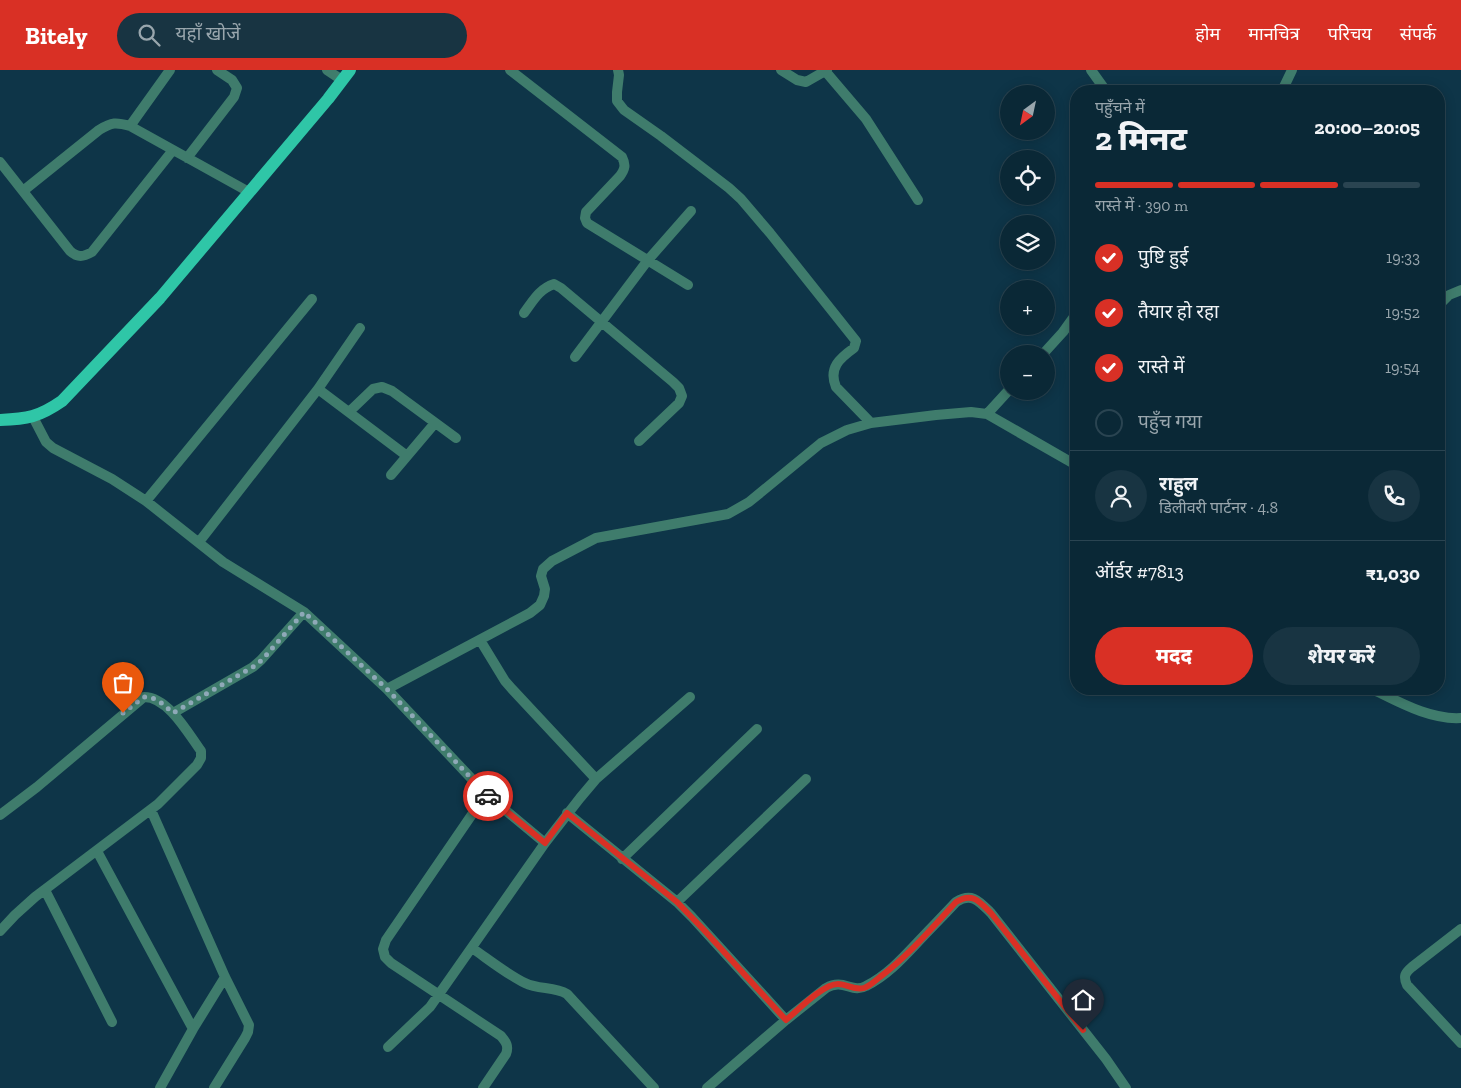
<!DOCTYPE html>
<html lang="hi">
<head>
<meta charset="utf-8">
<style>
	body { margin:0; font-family:"Zilla Slab","Noto Sans Devanagari",serif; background:#183442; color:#f1f3f6; height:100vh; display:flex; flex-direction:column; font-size:19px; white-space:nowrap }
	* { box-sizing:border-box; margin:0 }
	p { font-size:16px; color:#99a6ad }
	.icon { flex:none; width:28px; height:28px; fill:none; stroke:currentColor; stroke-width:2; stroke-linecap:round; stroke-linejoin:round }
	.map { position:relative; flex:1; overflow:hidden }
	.details { position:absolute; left:1070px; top:15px; width:375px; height:610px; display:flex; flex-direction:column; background:#0a2836; border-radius:20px; box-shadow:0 2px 12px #0003,0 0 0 1px #2a4451 }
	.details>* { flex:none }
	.needle { width:32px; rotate:213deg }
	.controls { position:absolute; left:1000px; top:15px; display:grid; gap:10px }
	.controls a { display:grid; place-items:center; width:55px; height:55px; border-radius:50%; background:#0a2836; box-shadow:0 2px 12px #0003,0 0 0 1px #2a4451; font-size:25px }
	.pin { position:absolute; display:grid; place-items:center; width:42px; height:42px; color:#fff; margin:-51px -21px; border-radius:50% 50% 50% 0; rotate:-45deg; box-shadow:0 0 5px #0007 }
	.pin .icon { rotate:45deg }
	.courier { position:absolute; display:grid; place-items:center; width:50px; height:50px; margin:-25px; border:4px solid #d93025; border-radius:50%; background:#fff; color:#222; box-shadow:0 1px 6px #0007 }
	.head em { font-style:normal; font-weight:800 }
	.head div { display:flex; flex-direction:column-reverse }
	.head { display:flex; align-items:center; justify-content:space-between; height:85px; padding:0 25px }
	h1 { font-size:32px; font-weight:800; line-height:38px }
	.bar { display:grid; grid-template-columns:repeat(4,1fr); gap:8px 5px; align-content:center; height:60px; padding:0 25px }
	.bar i { height:6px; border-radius:4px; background:#2a4451 }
	.bar .on { background:#d93025 }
	.bar p { grid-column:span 4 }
	.line { display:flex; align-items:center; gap:12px; padding:0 25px; border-top:1px solid #2a4451 }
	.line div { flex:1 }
	.round { display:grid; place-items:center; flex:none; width:52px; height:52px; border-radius:26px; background:#183442 }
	ol { padding:0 25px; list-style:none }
	li { display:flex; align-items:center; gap:15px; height:55px }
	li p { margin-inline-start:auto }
	li .icon { padding:5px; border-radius:50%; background:#d93025; color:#fff; stroke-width:4 }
	li:last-child { color:#99a6ad }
	li i { width:28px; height:28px; border:2px solid #2a4451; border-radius:50% }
	.cta { display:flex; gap:10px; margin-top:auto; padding:10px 25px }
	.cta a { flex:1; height:58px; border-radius:30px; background:#d93025; color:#fff; font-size:20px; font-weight:800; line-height:58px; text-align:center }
	.cta a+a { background:#183442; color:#f1f3f6 }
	header { display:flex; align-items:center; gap:30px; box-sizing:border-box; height:70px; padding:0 25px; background:#d93025; color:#fff }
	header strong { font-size:24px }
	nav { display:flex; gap:28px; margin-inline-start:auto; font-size:18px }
	.search { width:350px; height:45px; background:#183442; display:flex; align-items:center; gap:12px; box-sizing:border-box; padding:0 18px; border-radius:28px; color:#99a6ad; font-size:19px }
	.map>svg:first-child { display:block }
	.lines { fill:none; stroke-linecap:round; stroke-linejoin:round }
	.minor { stroke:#3f7c6c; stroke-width:10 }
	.primary { stroke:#2fc6a7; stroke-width:12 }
	.done { stroke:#8fa9b8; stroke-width:5; stroke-dasharray:0 9 }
	.route { stroke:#d93025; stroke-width:6 }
</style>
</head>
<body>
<header>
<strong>Bitely</strong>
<div class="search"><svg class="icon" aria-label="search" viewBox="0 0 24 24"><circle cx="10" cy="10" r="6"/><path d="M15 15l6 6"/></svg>यहाँ खोजें</div>
<nav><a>होम</a><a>मानचित्र</a><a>परिचय</a><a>संपर्क</a></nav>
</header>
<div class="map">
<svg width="1461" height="1018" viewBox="0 0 1461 1018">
	<rect width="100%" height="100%" fill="#0e3548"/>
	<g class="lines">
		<path class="minor" d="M327,0L342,10
			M510,0L622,87C626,95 625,99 620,106L586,142L585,148L587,153L688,215
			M618,0L619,5L617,22V31L624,40L661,66L729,118L741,129L770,163L856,271L854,278C840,288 828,298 836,317L871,353
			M781,0L797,10L806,12L827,0
			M1091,0L1106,21
			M826,2L866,49L918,130
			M1282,21L1292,0
			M130,56L170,0
			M187,88L234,27L237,18L232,10L217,0
			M0,92L70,181C78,188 83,187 92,182L173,80
			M23,121L99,60C112,52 116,52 130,56L249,122
			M1439,235L1449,225L1461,220
			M524,243C533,231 539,219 554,214L561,218L673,312L679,318L682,326L679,333L639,371
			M1043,284L1063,262L1076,244
			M575,287L648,190L691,141
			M318,319L407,386
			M349,342L373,319L382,317L392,321L456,368
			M987,344L1009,320
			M33,347L46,372L53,378L112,409L146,431L223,492L304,542L387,619L486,724L545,773
			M391,405L435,353
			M146,431L312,229
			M199,472L318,319L360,258
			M480,570L505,611L512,619L596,709
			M387,619L530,543L540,535L544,526L545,519L541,506L543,499L552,491L596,468L728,444L749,432L821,373L847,360L871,353L936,345L971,342L987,344L1076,395
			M1372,619C1399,632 1430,650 1461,648
			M173,643L253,597L261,590L304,542
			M151,740L225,907L249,955L248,962L245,968L214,1018
			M567,743L677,832L692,847L786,950
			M0,745L37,717L144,627C168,627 188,663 201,681V688L197,695L158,734L35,827L15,845L0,861
			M97,781L193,959
			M622,789L757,659
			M45,820L112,952
			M677,832L806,709
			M1461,859L1412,897C1405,903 1403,906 1407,915L1461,973
			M472,878C488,889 508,905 525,913C539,920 554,916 567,924L654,1018
			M388,977L430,937L545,773L580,728L596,709L690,627
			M160,1018L193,959L225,907
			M483,1018L506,984C509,976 506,972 501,966L391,893L385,887L383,879L386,870L486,724
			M707,1018L786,950L826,918C844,908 852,924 866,916C886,906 901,890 916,874C929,860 943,846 956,832C972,822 979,831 991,843L1106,989L1126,1018"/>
		<path class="primary" d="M0,350C27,349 39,347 62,331L160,228L328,29L350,0"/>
	</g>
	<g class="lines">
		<path class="done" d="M123,643L144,627C157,627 164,635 173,643L253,597L262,590L304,542L387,619L488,726"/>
		<path class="route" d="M488,726L545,773L567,743L677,832L704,860L786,950C798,940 823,914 838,914C847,914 855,921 864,918C870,916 875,911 880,907C908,886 932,858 956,832C972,822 979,831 991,843L1083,960"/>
	</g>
</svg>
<div class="controls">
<a><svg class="needle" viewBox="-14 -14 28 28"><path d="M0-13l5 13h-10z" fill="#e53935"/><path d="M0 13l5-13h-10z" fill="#99a6ad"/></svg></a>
<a><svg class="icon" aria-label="locate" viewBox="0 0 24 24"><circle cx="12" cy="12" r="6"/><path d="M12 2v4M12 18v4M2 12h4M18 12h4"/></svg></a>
<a><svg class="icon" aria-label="layers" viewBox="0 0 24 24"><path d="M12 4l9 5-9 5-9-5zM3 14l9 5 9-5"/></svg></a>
<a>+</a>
<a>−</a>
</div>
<div class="pin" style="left:123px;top:643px;background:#ea580c"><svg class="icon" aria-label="bag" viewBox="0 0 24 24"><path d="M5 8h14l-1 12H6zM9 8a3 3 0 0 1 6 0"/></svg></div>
<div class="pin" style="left:1083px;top:960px;background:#1f2937"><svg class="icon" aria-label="home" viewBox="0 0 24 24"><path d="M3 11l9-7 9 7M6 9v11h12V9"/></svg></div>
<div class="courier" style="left:488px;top:726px"><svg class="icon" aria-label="car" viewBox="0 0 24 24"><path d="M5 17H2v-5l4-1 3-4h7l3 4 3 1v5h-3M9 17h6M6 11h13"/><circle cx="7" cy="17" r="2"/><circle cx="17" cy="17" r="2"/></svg></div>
<section class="details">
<div class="head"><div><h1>2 मिनट</h1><p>पहुँचने में</p></div><em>20:00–20:05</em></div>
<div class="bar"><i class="on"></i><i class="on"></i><i class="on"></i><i></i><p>रास्ते में · 390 m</p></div>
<ol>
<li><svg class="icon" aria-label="check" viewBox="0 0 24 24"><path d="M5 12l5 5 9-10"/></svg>पुष्टि हुई<p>19:33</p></li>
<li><svg class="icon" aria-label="check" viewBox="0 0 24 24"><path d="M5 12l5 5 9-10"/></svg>तैयार हो रहा<p>19:52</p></li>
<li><svg class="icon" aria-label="check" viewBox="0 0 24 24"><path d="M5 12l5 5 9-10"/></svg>रास्ते में<p>19:54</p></li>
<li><i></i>पहुँच गया</li>
</ol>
<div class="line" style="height:90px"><a class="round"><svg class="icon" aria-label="person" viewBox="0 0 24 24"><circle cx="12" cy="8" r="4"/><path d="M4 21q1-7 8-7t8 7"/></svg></a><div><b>राहुल</b><p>डिलीवरी पार्टनर · 4.8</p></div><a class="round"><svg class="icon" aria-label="phone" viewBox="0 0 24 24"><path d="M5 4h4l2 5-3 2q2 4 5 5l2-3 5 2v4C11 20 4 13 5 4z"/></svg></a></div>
<div class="line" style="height:65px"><div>ऑर्डर #7813</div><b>₹1,030</b></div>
<div class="cta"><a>मदद</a><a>शेयर करें</a></div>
</section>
</div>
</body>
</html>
